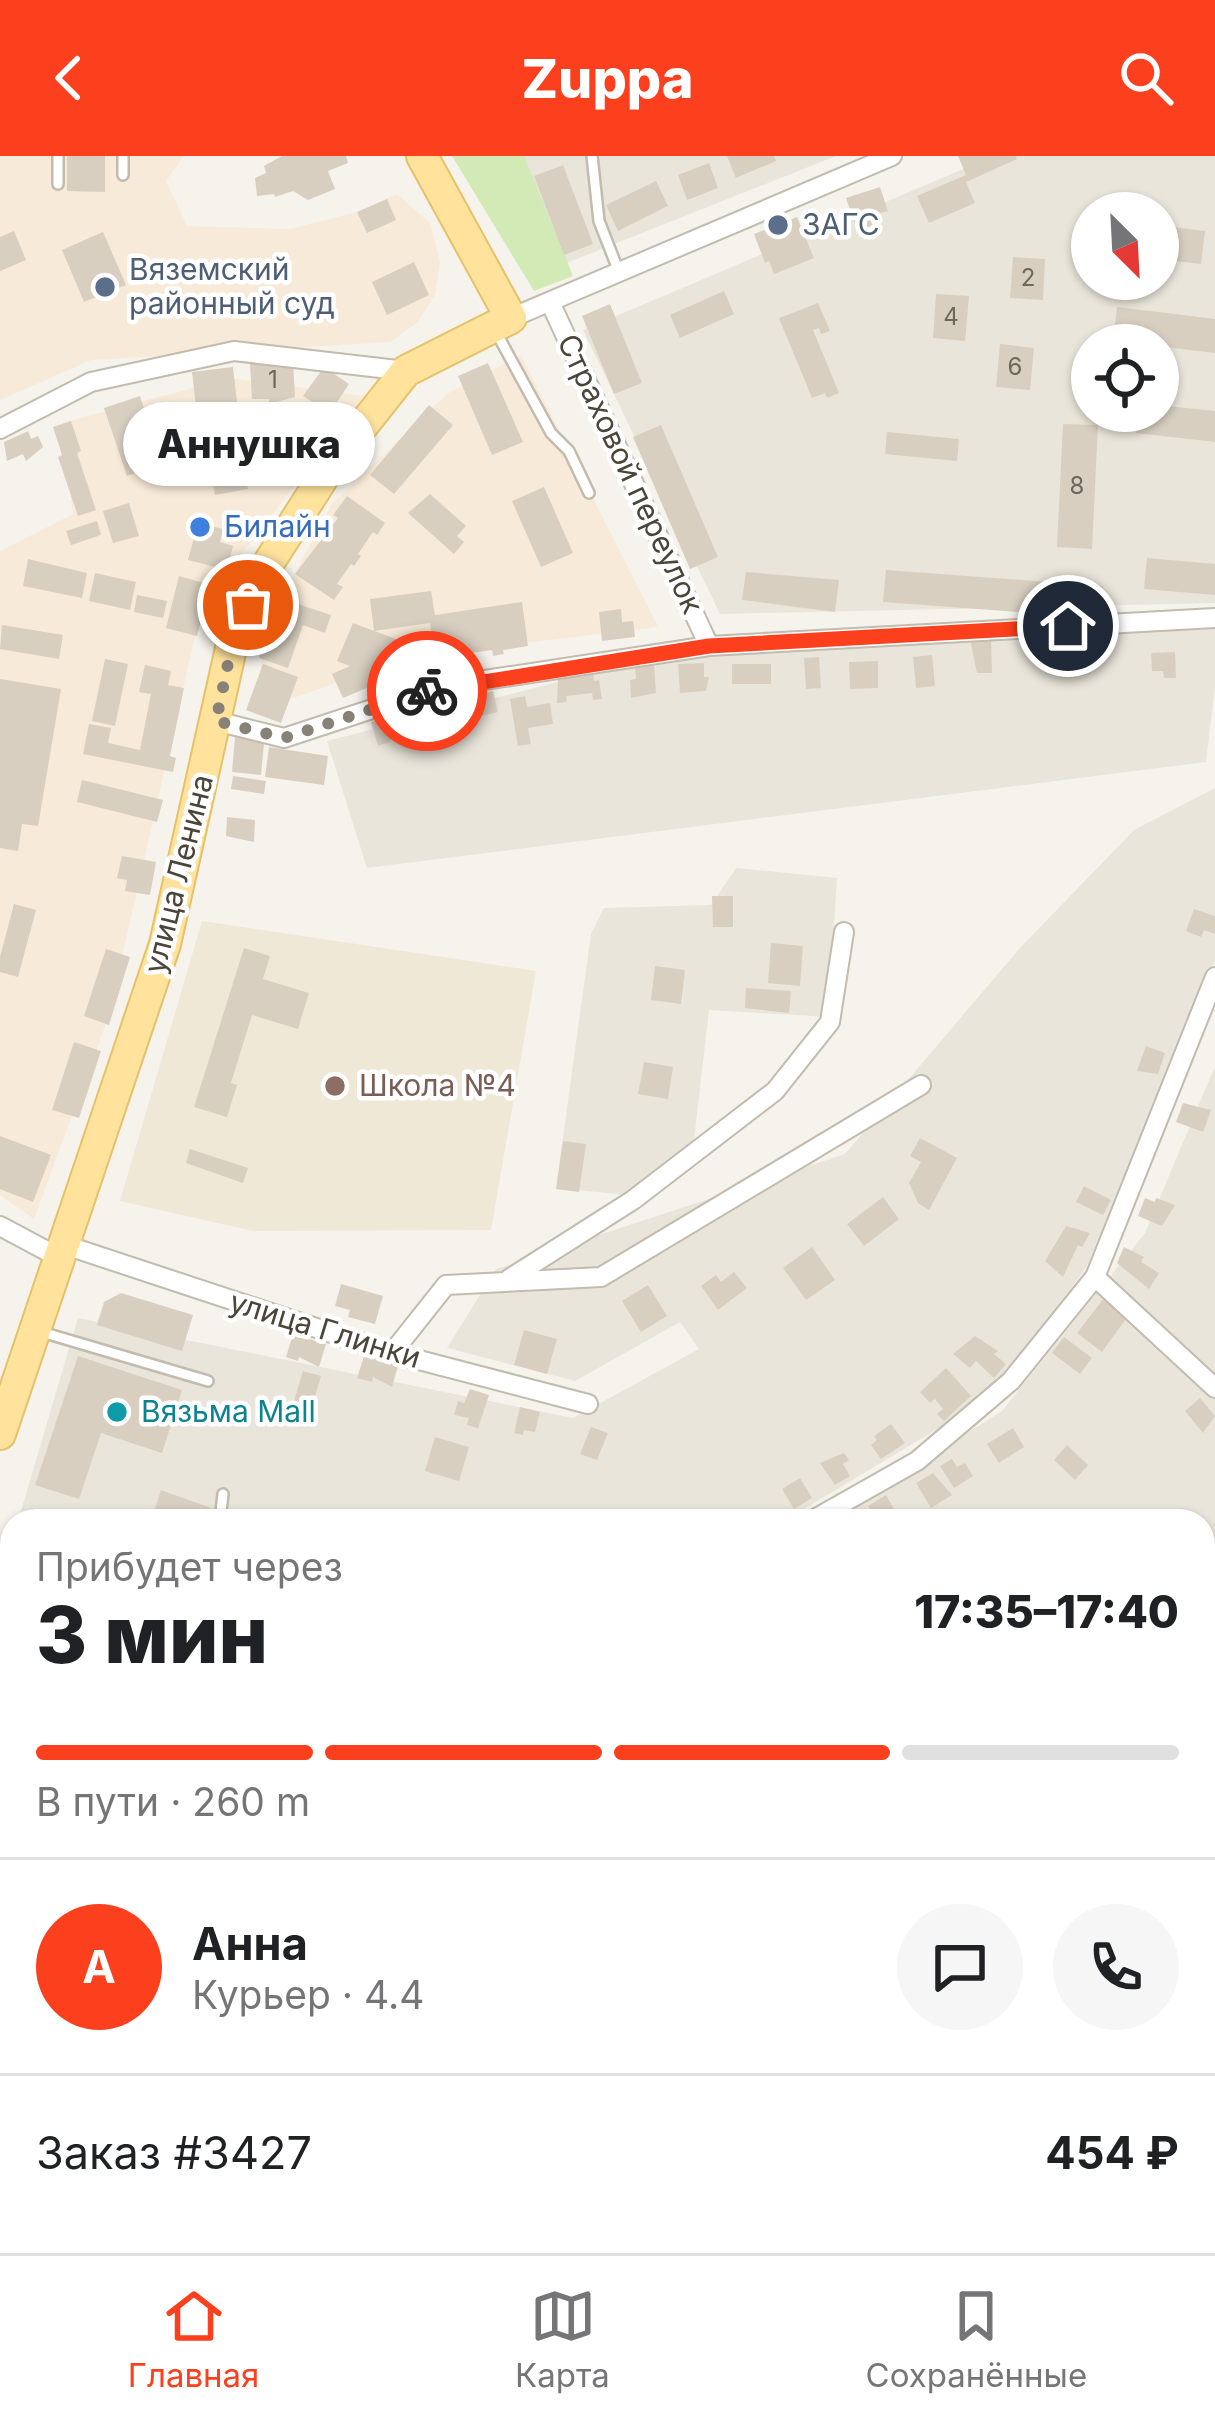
<!DOCTYPE html>
<html lang="ru">
<head>
<meta charset="utf-8">
<style>
	body { margin:0; font-family:Inter,sans-serif; background:#f6f6f6; color:#202124; height:100vh; display:flex; flex-direction:column; font-size:45px; white-space:nowrap }
	* { box-sizing:border-box; margin:0 }
	p { font-size:39px; color:#757577 }
	.icon { flex:none; width:66px; height:66px; fill:none; stroke:currentColor; stroke-width:2; stroke-linecap:round; stroke-linejoin:round }
	.map { position:relative; flex:1; overflow:hidden }
	.drawer { position:absolute; left:0px; top:1353px; width:1215px; height:744px; display:flex; flex-direction:column; background:#fff; border-radius:36px 36px 0 0; box-shadow:0 3px 9px #0004 }
	.drawer>* { flex:none }
	.needle { width:78px; rotate:156deg }
	.controls { position:absolute; left:1071px; top:36px; display:grid; gap:24px }
	.controls a { display:grid; place-items:center; width:108px; height:108px; border-radius:50%; background:#fff; box-shadow:0 3px 9px #0004; font-size:60px }
	.pin { position:absolute; display:grid; place-items:center; width:102px; height:102px; color:#fff; margin:-51px; border:6px solid #fff; border-radius:50%; box-shadow:0 3px 12px #0007 }
	.courier { position:absolute; display:grid; place-items:center; width:120px; height:120px; margin:-60px; border:9px solid #fc3f1d; border-radius:50%; background:#fff; color:#222; box-shadow:0 3px 15px #0007 }
	.bubble { position:absolute; height:84px; border-radius:42px; background:#fff; box-shadow:0 3px 9px #0004; font-size:39px; font-weight:800; line-height:84px; text-align:center }
	.headline em { font-style:normal; font-weight:800 }
	.headline div { display:flex; flex-direction:column-reverse }
	.headline { display:flex; align-items:center; justify-content:space-between; height:204px; padding:0 36px }
	h1 { font-size:78px; font-weight:800; line-height:90px }
	.bar { display:grid; grid-template-columns:repeat(4,1fr); gap:18px 12px; align-content:center; height:144px; padding:0 36px }
	.bar i { height:15px; border-radius:9px; background:#e0e0e0 }
	.bar .current { background:#fc3f1d }
	.bar p { grid-column:span 4 }
	.line { display:flex; align-items:center; gap:30px; padding:0 36px; border-top:3px solid #e0e0e0 }
	.line div { flex:1 }
	.round { display:grid; place-items:center; flex:none; width:126px; height:126px; border-radius:63px; background:#f6f6f6 }
	header { display:flex; justify-content:space-between; align-items:center; height:156px; padding:0 36px; background:#fc3f1d; color:#fff; font-size:54px; font-weight:800 }
	.menu { display:flex; justify-content:space-around; align-items:center; height:168px; border-top:3px solid #e0e0e0; background:#fff; font-size:33px; color:#757577 }
	.menu a { display:grid; justify-items:center; gap:6px }
	.menu .current { color:#fc3f1d }
	.map>svg:first-child { display:block }
	.residential { fill:#eae5da; fill-rule:evenodd }
	.commercial { fill:#f7ead8 }
	.education { fill:#efe8d6 }
	.green { fill:#d2eab5 }
	.building { fill:#d8cfc1 }
	.lines { fill:none; stroke-linecap:round; stroke-linejoin:round }
	.lane-casing { stroke:#c2bbae; stroke-width:14 }
	.street-casing { stroke:#c2bbae; stroke-width:22 }
	.primary-casing { stroke:#e6c16a; stroke-width:34 }
	.lane { stroke:#fff; stroke-width:9 }
	.street { stroke:#fff; stroke-width:18 }
	.primary { stroke:#ffe39c; stroke-width:30 }
	.done { stroke:#878178; stroke-width:12; stroke-dasharray:0 21.6 }
	.route { stroke:#fc3f1d; stroke-width:15 }
	.service-dot { fill:#5c6f8a; stroke:#fff; stroke-width:4.5 }
	.shop-dot { fill:#3f7fe0; stroke:#fff; stroke-width:4.5 }
	.education-dot { fill:#8d6e63; stroke:#fff; stroke-width:4.5 }
	.culture-dot { fill:#0f9aa8; stroke:#fff; stroke-width:4.5 }
	.labels { text-anchor:middle; stroke-width:9; stroke-linejoin:round; paint-order:stroke }
	.number-label { font-size:24px; fill:#6e675b }
	.service-label { font-size:30px; fill:#4e5e75; stroke:#fff; text-anchor:start }
	.street-label { font-size:30px; fill:#4b4439; stroke:#fff }
	.shop-label { font-size:30px; fill:#366cbe; stroke:#fff; text-anchor:start }
	.education-label { font-size:30px; fill:#785e54; stroke:#fff; text-anchor:start }
	.culture-label { font-size:30px; fill:#0d838f; stroke:#fff; text-anchor:start }
</style>
</head>
<body>
<header><svg class="icon" aria-label="back" viewBox="0 0 24 24"><path d="M15 5l-7 7 7 7"/></svg>Zuppa<svg class="icon" aria-label="search" viewBox="0 0 24 24"><circle cx="10" cy="10" r="6"/><path d="M15 15l6 6"/></svg></header>
<div class="map">
<svg width="1215" height="2097" viewBox="0 0 1215 2097">
	<rect width="100%" height="100%" fill="#f6f3ec"/>
	<path class="residential" d="M514,0H836L554,112Z
		M994,0H1215V447L720,458L583,174ZM1092,57H1158V123H1092ZM1092,189H1158V255H1092Z
		M1215,472V530L1206,606L367,712L327,585L652,502Z
		M1215,632V804L1087,1110L996,1238L784,1365H18L78,1162L573,1262L699,1193L680,1166L575,1225L447,1192L496,1113L845,998L1019,793L1134,674Z
		M736,712L837,722L828,861L709,854L694,984L639,1040L556,1032L591,778L604,752L711,749Z
		M1215,910V1384L1203,1389V1365H827L1002,1255L1145,1077Z
		M12,1386V1571L0,1562V1426Z
		M1215,1433V1594L1203,1595V1437Z
		M0,1624L12,1633V2085H568L558,2097H0Z"/>
	<path class="commercial" d="M0,0H184L166,25L187,70L290,73L357,56L397,38L430,67L440,106L435,139L417,167L390,186L91,204L0,244Z
		M521,199L658,471L409,501L257,555L264,476L331,349L447,238Z
		M230,222L364,240L202,449L108,862L34,1063L0,1039V395L73,358L62,267Z"/>
	<path class="education" d="M202,765L536,815L491,1074L253,1075L120,1045Z"/>
	<path class="green" d="M452,0H524L573,120L534,135Z"/>
	<path class="building" d="M67,0H105V36L67,35Z
		M282,0H346L348,7L328,15L335,33L308,44L293,35L275,41L274,38L257,40L255,22L266,17L264,10Z
		M727,0H774L776,5L736,22Z
		M958,0H1016L1017,3L966,26L975,47L929,67L917,40L966,19Z
		M709,7L718,32L687,44L678,19Z
		M563,9L593,88L564,99L534,20Z
		M656,25L668,50L618,75L606,49Z
		M880,31L888,55L876,58L879,66L867,71L864,63L854,66L846,42Z
		M387,43L396,64L367,77L357,56Z
		M797,61L814,102L774,118L769,105L765,107L754,78Z
		M1158,69L1205,75L1201,108L1158,103Z
		M14,75L26,104L0,115V81Z
		M103,76L126,129L84,146L62,94Z
		M1013,101L1045,103L1043,144L1010,142Z
		M414,106L429,139L387,159L372,126Z
		M724,135L734,158L680,182L670,159Z
		M936,138L969,140L965,185L933,182Z
		M818,147L830,175L821,178L819,172L813,174L839,237L827,242L825,237L812,242L779,162Z
		M610,148L642,227L614,238L582,160Z
		M1117,151L1215,163V197L1113,185Z
		M1000,188L1034,192L1030,234L996,231Z
		M293,206L295,241L269,248V243H252L250,208Z
		M488,207L523,286L492,299L458,220Z
		M233,211L240,272L199,277L192,216Z
		M324,211L349,228L312,284L294,272L312,246L303,240Z
		M140,240L162,308L127,320L104,252Z
		M429,249L453,269L394,338L370,319Z
		M1158,249L1215,255V286L1136,277L1138,255H1158Z
		M71,265L81,295L77,297L96,354L78,360L58,301L62,299L53,271Z
		M1063,268L1098,269L1092,393L1057,391Z
		M661,269L718,401L690,413L633,281Z
		M28,275L31,283L38,280L43,291L26,305L23,298L7,305L4,286Z
		M887,276L959,283L957,305L885,298Z
		M217,296L218,304L242,299L248,333L215,339L210,314L203,316L200,300Z
		M544,331L573,397L541,411L512,345Z
		M430,338L466,370L457,380L464,386L454,398L408,357Z
		M347,340L385,367L377,379L373,376L358,398L361,400L354,410L351,408L337,428L343,431L334,444L295,418L338,362L333,359Z
		M129,347L139,380L113,387L103,355Z
		M97,365L101,379L71,389L66,375Z
		M198,367L223,373L220,386L233,390L227,414L188,404Z
		M1147,402L1215,408V439L1144,433Z
		M28,403L87,417L82,442L23,430Z
		M886,414L1103,430L1101,462L883,446Z
		M746,416L839,424L835,456L742,444Z
		M95,417L136,426L130,454L89,445Z
		M179,420L211,429L197,480L166,472Z
		M431,435L435,459L522,446L528,490L503,494L504,498L493,500L492,494L435,502L430,467L374,475L370,443Z
		M137,439L167,445L163,462L134,456Z
		M280,442L331,459L325,477L303,469L288,512L259,502Z
		M621,453L622,466L633,465L635,481L602,485L599,456Z
		M353,467L412,489L404,516L343,542L332,518L350,510L337,505Z
		M2,469L63,479L59,503L0,493Z
		M991,482L992,517H977L970,483Z
		M1083,488L1084,512L1060,514L1061,489Z
		M1175,496L1176,522H1164L1163,515H1152L1151,497Z
		M932,499L935,530L916,532L913,501Z
		M819,501L821,532L806,533L804,502Z
		M105,503L128,508L115,570L92,565Z
		M878,505V532L850,533L849,506Z
		M704,507V521H709L706,535L680,537L678,508Z
		M263,508L298,521L281,567L246,554Z
		M732,508H771V528H732Z
		M145,509L171,515L168,529L184,532L170,600L176,602L173,616L83,598L89,568L111,572L108,587L140,594L151,538L139,536Z
		M654,509L656,537L631,542L630,524L636,523L635,510Z
		M593,516L594,525L599,524L602,543L593,544L592,537L566,540L567,546L557,547L558,521Z
		M0,523L61,533L38,670L22,668L18,695L0,692Z
		M493,535L498,556L481,560L476,539Z
		M525,540L527,551L550,547L553,568L528,572L531,588L518,590L510,543Z
		M443,545L450,571L432,576L429,549Z
		M386,561L392,581L390,586L378,590L371,566Z
		M235,581L264,587L261,619L232,616Z
		M269,591L328,600L324,629L265,621Z
		M233,620L266,625L264,638L231,633Z
		M82,624L163,644L157,666L77,646Z
		M227,661L255,664L254,686L226,680Z
		M122,700L156,706L150,739L125,735L127,724L117,722Z
		M712,740H733V771H713Z
		M14,748L36,754L18,821L0,816V801Z
		M1194,753L1215,760V778L1204,774L1201,781L1186,775Z
		M771,787L803,790L800,830L768,827Z
		M244,792L270,800L263,823L309,837L298,873L252,859L231,927L237,929L227,961L194,951Z
		M106,793L130,801L109,869L84,860Z
		M655,810L685,814L681,848L651,844Z
		M746,832L791,835L789,857L745,852Z
		M74,886L101,895L79,962L52,954Z
		M1146,890L1165,897L1158,918L1137,915Z
		M644,906L673,911L668,943L638,938Z
		M1183,947L1211,954L1203,976L1176,966Z
		M0,980L51,999L33,1046L0,1033Z
		M920,982L957,1002L929,1054L918,1047L909,1027L921,1006L910,1000Z
		M563,985L586,988L579,1036L556,1033Z
		M190,993L248,1012L243,1027L186,1007Z
		M1084,1030L1111,1044L1103,1059L1076,1046Z
		M883,1041L899,1063L864,1090L847,1068Z
		M1145,1042L1155,1046L1156,1042L1175,1049L1162,1070L1138,1060Z
		M1066,1070L1090,1077L1082,1091L1078,1089L1063,1121L1045,1105Z
		M812,1091L835,1124L806,1144L783,1112Z
		M1124,1091L1144,1101L1141,1106L1159,1117L1149,1133L1117,1107Z
		M734,1116L747,1132L718,1154L701,1130L716,1119L721,1126Z
		M341,1128L383,1140L375,1168L348,1161L350,1154L335,1150Z
		M648,1129L667,1160L641,1176L622,1145Z
		M121,1137L193,1159L182,1195L97,1169L104,1146Z
		M1104,1142L1128,1160L1102,1196L1077,1177Z
		M524,1174L557,1183L547,1218L514,1209Z
		M293,1178L326,1188L319,1211L299,1201L298,1205L286,1201Z
		M975,1180L998,1195L994,1198L1006,1208L994,1222L976,1205L970,1212L953,1198Z
		M1064,1181L1092,1202L1080,1218L1052,1197Z
		M78,1200L182,1234L162,1297L101,1277L79,1343L35,1329Z
		M364,1200L398,1210L392,1231L373,1221L372,1226L357,1222Z
		M946,1212L971,1240L944,1265L937,1258L943,1253L935,1243L930,1247L920,1236Z
		M303,1215L321,1220L312,1250L294,1245Z
		M470,1233L489,1239L478,1272L467,1269L469,1262L454,1259L458,1245L464,1247Z
		M1200,1242L1215,1260L1203,1277L1185,1255Z
		M520,1251L540,1256L535,1276L524,1274L523,1279L514,1277Z
		M891,1268L905,1287L881,1303L871,1289L877,1284L874,1280Z
		M591,1271L608,1277L597,1304L580,1298Z
		M1013,1272L1024,1291L999,1307L987,1288Z
		M435,1281L469,1291L459,1325L425,1315Z
		M1067,1289L1088,1309L1075,1324L1054,1304Z
		M844,1297L849,1304L843,1308L850,1320L835,1329L820,1307Z
		M952,1303L957,1311L965,1307L973,1320L954,1332L940,1310Z
		M933,1317L952,1339L931,1352L916,1327Z
		M800,1322L812,1342L794,1353L782,1333Z
		M161,1334L211,1352L207,1365L152,1362Z
		M886,1339L899,1362L869,1365L875,1361L868,1350Z
		M2,1830L12,1835V1868L0,1862Z
		M0,1920L12,1923V1955L0,1952Z
		M320,2085H376L390,2097H335Z
		M712,2085H770L786,2097H729Z"/>
	<g class="lines">
		<defs>
			<path id="lane" d="M592,0L599,65L619,116
				M123,19V0
				M58,28V0
				M496,176L551,277L569,295L589,337
				M38,1175L208,1225
				M220,1365L223,1338
				M1203,1820H1215
				M1203,1852L1215,1849
				M0,1884L12,1890
				M0,1973L12,1976
				M0,2093L15,2097
				M51,2097L54,2085
				M892,2097L901,2085"/>
			<path id="street" d="M550,146L709,490
				M511,162L892,0
				M0,273L91,226L234,195L406,215
				M216,565L284,582L439,531L709,490L1215,462
				M0,1070L60,1102
				M65,1089L392,1197L588,1248
				M1095,1121L1215,1232
				M509,1123L633,1044L775,935L830,866L844,776
				M392,1197L446,1129L601,1121L921,929
				M811,1365L917,1305L1011,1225L1095,1121L1215,821
				M1203,1424L1215,1417
				M0,1585L12,1592
				M1203,1771L1215,1780
				M651,2085L667,2097
				M418,2097L427,2085"/>
			<path id="primary" d="M0,1278L165,788L234,479L261,419L329,312L406,215L511,162L422,0"/>
		</defs>
		<use href="#lane" class="lane-casing"/>
		<use href="#street" class="street-casing"/>
		<use href="#primary" class="primary-casing"/>
		<use href="#lane" class="lane"/>
		<use href="#street" class="street"/>
		<use href="#primary" class="primary"/>
	</g>
	<g class="lines">
		<path class="done" d="M248,449L234,479L216,565L284,582L427,535"/>
		<path class="route" d="M427,535L709,490L1068,470"/>
	</g>
	<g class="service-dot">
		<circle cx="778" cy="69" r="12"/>
		<circle cx="105" cy="131" r="12"/>
	</g>
	<circle class="shop-dot" cx="200" cy="371" r="12"/>
	<circle class="education-dot" cx="335" cy="930" r="12"/>
	<circle class="culture-dot" cx="117" cy="1256" r="12"/>
	<g class="labels">
		<g class="number-label">
			<text x="1028" y="130">2</text>
			<text x="951" y="169">4</text>
			<text x="1015" y="219">6</text>
			<text x="273" y="232">1</text>
			<text x="1077" y="338">8</text>
		</g>
		<g class="service-label">
			<text x="802" y="79">ЗАГС</text>
			<text x="129" y="124">Вяземский<tspan x="129" dy="34">районный суд</tspan></text>
		</g>
		<g class="street-label">
			<text transform="translate(630 318) rotate(65)" y="10">Страховой переулок</text>
			<text transform="translate(179 718) rotate(-76)" y="10">улица Ленина</text>
			<text transform="translate(325 1174) rotate(17)" y="10">улица Глинки</text>
		</g>
		<g class="shop-label">
			<text x="224" y="381">Билайн</text>
		</g>
		<g class="education-label">
			<text x="359" y="940">Школа №4</text>
		</g>
		<g class="culture-label">
			<text x="141" y="1266">Вязьма Mall</text>
		</g>
	</g>
</svg>
<div class="controls">
<a><svg class="needle" viewBox="-14 -14 28 28"><path d="M0-13l5 13h-10z" fill="#e53935"/><path d="M0 13l5-13h-10z" fill="#757577"/></svg></a>
<a><svg class="icon" aria-label="locate" viewBox="0 0 24 24"><circle cx="12" cy="12" r="6"/><path d="M12 2v4M12 18v4M2 12h4M18 12h4"/></svg></a>
</div>
<div class="pin" style="left:248px;top:449px;background:#ea580c"><svg class="icon" aria-label="bag" viewBox="0 0 24 24"><path d="M5 8h14l-1 12H6zM9 8a3 3 0 0 1 6 0"/></svg></div>
<div class="pin" style="left:1068px;top:470px;background:#1f2937"><svg class="icon" aria-label="home" viewBox="0 0 24 24"><path d="M3 11l9-7 9 7M6 9v11h12V9"/></svg></div>
<div class="courier" style="left:427px;top:535px"><svg class="icon" aria-label="bike" viewBox="0 0 24 24"><circle cx="6" cy="16" r="4"/><circle cx="18" cy="16" r="4"/><path d="M6 16l4-8h5l3 8M10 8l3 8H6M13 5h3"/></svg></div>
<div class="bubble" style="left:123px;top:246px;width:252px">Аннушка</div>
<section class="drawer">
<div class="headline"><div><h1>3 мин</h1><p>Прибудет через</p></div><em>17:35–17:40</em></div>
<div class="bar"><i class="current"></i><i class="current"></i><i class="current"></i><i></i><p>В пути · 260 m</p></div>
<div class="line" style="height:216px"><b class="round" style="background:#fc3f1d;color:#fff">А</b><div><b>Анна</b><p>Курьер · 4.4</p></div><a class="round"><svg class="icon" aria-label="chat" viewBox="0 0 24 24"><path d="M4 5h16v11H9l-5 4z"/></svg></a><a class="round"><svg class="icon" aria-label="phone" viewBox="0 0 24 24"><path d="M5 4h4l2 5-3 2q2 4 5 5l2-3 5 2v4C11 20 4 13 5 4z"/></svg></a></div>
<div class="line" style="height:156px"><div>Заказ #3427</div><b>454 ₽</b></div>
</section>
</div>
<nav class="menu">
<a class="current"><svg class="icon" aria-label="home" viewBox="0 0 24 24"><path d="M3 11l9-7 9 7M6 9v11h12V9"/></svg>Главная</a>
<a><svg class="icon" aria-label="map" viewBox="0 0 24 24"><path d="M3 6l6-2 6 2 6-2v14l-6 2-6-2-6 2zM9 4v14M15 6v14"/></svg>Карта</a>
<a><svg class="icon" aria-label="saved" viewBox="0 0 24 24"><path d="M7 4h10v16l-5-4-5 4z"/></svg>Сохранённые</a>
</nav>
</body>
</html>
